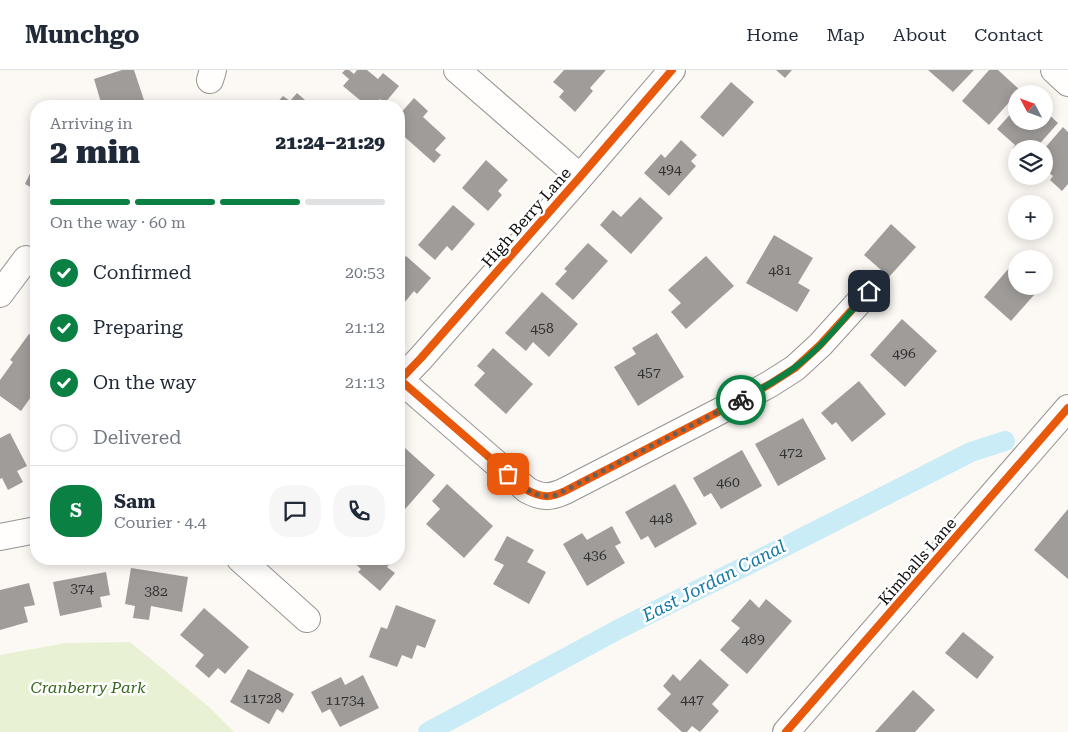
<!DOCTYPE html>
<html lang="en">
<head>
<meta charset="utf-8">
<style>
	body { margin:0; font-family:"Roboto Serif",serif; background:#f6f6f7; color:#1f2937; height:100vh; display:flex; flex-direction:column; font-size:19px; white-space:nowrap }
	* { box-sizing:border-box; margin:0 }
	p { font-size:16px; color:#747a83 }
	.icon { flex:none; width:28px; height:28px; fill:none; stroke:currentColor; stroke-width:2; stroke-linecap:round; stroke-linejoin:round }
	.map { position:relative; flex:1; overflow:hidden }
	.sheet { position:absolute; left:30px; top:30px; width:375px; height:465px; display:flex; flex-direction:column; background:#fff; border-radius:20px; box-shadow:0 2px 12px #0003 }
	.sheet>* { flex:none }
	.needle { width:32px; rotate:311deg }
	.tools { position:absolute; left:1008px; top:15px; display:grid; gap:10px }
	.tools a { display:grid; place-items:center; width:45px; height:45px; border-radius:50%; background:#fff; box-shadow:0 2px 12px #0003; font-size:25px }
	.pin { position:absolute; display:grid; place-items:center; width:42px; height:42px; color:#fff; margin:-21px; border-radius:10px; box-shadow:0 2px 8px #0006 }
	.courier { position:absolute; display:grid; place-items:center; width:50px; height:50px; margin:-25px; border:4px solid #0b8043; border-radius:50%; background:#fff; color:#222; box-shadow:0 1px 6px #0007 }
	.overview em { font-style:normal; font-weight:800 }
	.overview div { display:flex; flex-direction:column-reverse }
	.overview { display:flex; align-items:center; justify-content:space-between; height:85px; padding:0 20px }
	h1 { font-size:32px; font-weight:800; line-height:38px }
	.bar { display:grid; grid-template-columns:repeat(4,1fr); gap:8px 5px; align-content:center; height:60px; padding:0 20px }
	.bar i { height:6px; border-radius:4px; background:#e0e1e3 }
	.bar .active { background:#0b8043 }
	.bar p { grid-column:span 4 }
	.line { display:flex; align-items:center; gap:12px; padding:0 20px; border-top:1px solid #e0e1e3 }
	.line div { flex:1 }
	.round { display:grid; place-items:center; flex:none; width:52px; height:52px; border-radius:20px; background:#f6f6f7 }
	ol { padding:0 20px; list-style:none }
	li { display:flex; align-items:center; gap:15px; height:55px }
	li p { margin-inline-start:auto }
	li .icon { padding:5px; border-radius:50%; background:#0b8043; color:#fff; stroke-width:4 }
	li:last-child { color:#747a83 }
	li i { width:28px; height:28px; border:2px solid #e0e1e3; border-radius:50% }
	header { display:flex; align-items:center; gap:30px; box-sizing:border-box; height:70px; padding:0 25px; background:#fff; border-bottom:1px solid #e0e1e3 }
	header strong { font-size:24px }
	nav { display:flex; gap:28px; margin-inline-start:auto; font-size:18px }
	.map>svg:first-child { display:block }
	.green { fill:#e9f1d4 }
	.lines { fill:none; stroke-linecap:round; stroke-linejoin:round }
	.canal { stroke:#caecf6; stroke-width:20 }
	.building { fill:#a09c99 }
	.minor-casing { stroke:#969492; stroke-width:28 }
	.minor { stroke:#fffefd; stroke-width:26 }
	.cycleway-casing { stroke:#fff; stroke-width:11 }
	.cycleway { stroke:#e8590c; stroke-width:8 }
	.done { stroke:#62615f; stroke-width:5; stroke-dasharray:0 9 }
	.route { stroke:#0b8043; stroke-width:6 }
	.labels { text-anchor:middle; stroke-width:5; stroke-linejoin:round; paint-order:stroke }
	.number-label { font-size:14px; fill:#333232 }
	.street-label { font-size:16px; fill:#0f0f0f; stroke:#fff }
	.park-label { font-size:16px; font-style:italic; fill:#37681d; stroke:#fff }
	.water-label { font-size:18px; font-style:italic; fill:#1579a3; stroke:#fff }
</style>
</head>
<body>
<header>
<strong>Munchgo</strong>
<nav><a>Home</a><a>Map</a><a>About</a><a>Contact</a></nav>
</header>
<div class="map">
<svg width="1068" height="662" viewBox="0 0 1068 662">
	<rect width="100%" height="100%" fill="#fcf9f4"/>
	<path class="green" d="M130,572L209,637L234,662H0V585L66,573Z"/>
	<g class="lines">
		<path class="canal" d="M428,662L621,558L788,475L971,382L1005,371"/>
	</g>
	<path class="building" d="M122,0H134L146,36H102L94,9Z
		M345,0H349L354,4L357,0H367L378,9L383,3L399,16L385,33L380,29L374,36H367L343,16L349,9L342,3Z
		M564,0H606L590,18L593,21L575,42L559,27L564,21L553,12Z
		M776,0H792L785,8Z
		M928,0H974L953,22Z
		M989,0H998L1020,20L989,55L962,31Z
		M731,12L754,32L723,67L700,47Z
		M297,23L312,36H274L283,26L290,31Z
		M414,28L428,41L423,47L446,68L435,80L441,85L434,93L399,62L400,61L399,59V45Z
		M1016,38V51H1044V40L1058,53L1035,79H1016V82L1013,78L1015,75L997,59Z
		M1063,57L1068,62V114L1062,121L1050,110L1053,106L1044,99V79Z
		M681,70L697,85L691,91L696,96L669,126L644,103L661,84L665,88Z
		M486,90L508,110L498,121L502,125L488,141L462,118Z
		M36,91V120L25,114Z
		M640,127L663,148L631,184L600,155L613,140L621,147Z
		M453,135L475,154L452,181L447,176L435,190L418,175Z
		M891,154L916,177L889,207L864,185Z
		M774,165L813,188L798,213L810,220L797,242L746,213Z
		M588,173L608,191L573,230L555,214L567,201L564,199Z
		M1023,182L1031,189H1017Z
		M406,186L431,208L417,224L414,221L404,233L399,228V194Z
		M706,186L734,216L686,259L671,242L681,233L668,220Z
		M1016,190V216H1042L1011,251L984,227Z
		M1044,200L1051,206L1044,214Z
		M542,222L578,254L549,287L533,272L526,281L505,263Z
		M902,249L937,281L905,317L870,285Z
		M657,263L684,307L638,336L614,297L636,284L632,278Z
		M29,264L36,270V320L21,341L0,326V310L13,292L10,290Z
		M493,278L533,314L506,344L474,315L485,303L477,296Z
		M859,311L886,344L852,372L836,352L832,355L821,343Z
		M803,348L826,389L778,416L755,374Z
		M10,363L27,396L17,401L23,412L8,420L2,408L0,409V368Z
		M405,378L435,405L399,446V385Z
		M742,380L762,416L721,439L711,423L704,427L693,408Z
		M447,414L493,456L464,488L426,454L440,439L432,431Z
		M675,414L697,454L655,478L648,466L641,470L625,442Z
		M1068,439V509L1034,480Z
		M612,456L621,473L615,476L625,493L587,516L563,474L582,463L587,470Z
		M507,466L534,480L527,492L546,502L529,534L493,514L504,495L494,490Z
		M350,489H394L387,497L395,503L380,521L358,502L361,499Z
		M131,498L188,507L182,542L151,536L149,550L133,548L135,536L125,534Z
		M106,502L110,525L100,527L102,537L60,546L53,512Z
		M29,513L35,535L24,537L28,552L0,560V520Z
		M750,529L759,538L766,529L792,551L747,604L720,580L740,558L731,551Z
		M396,535L436,550L425,578L417,575L412,589L402,585L397,597L369,587L381,557L387,559Z
		M204,538L249,577L225,604L218,598L209,608L195,596L204,585L180,565Z
		M963,562L994,587L977,609L945,583Z
		M700,589L729,615L712,634L719,641L700,662L692,656L687,662H682L657,639L671,624L663,616L673,604L680,611Z
		M248,599L294,624L283,643L277,639L269,654L230,632Z
		M363,605L379,638L340,657L330,639L322,643L311,622L341,607L345,615Z
		M913,620L935,640L915,662H875Z"/>
	<g class="lines">
		<defs>
			<path id="minor" d="M457,0L580,107
				M1054,0L1068,13
				M210,10L213,0
				M0,224L26,189
				M399,309L527,420C542,428 550,428 565,421L722,340L770,314L795,298L820,275L869,221
				M399,311L421,288L580,107L672,0
				M0,467L36,460
				M240,489L307,549
				M786,662L1068,338"/>
		</defs>
		<use href="#minor" class="minor-casing"/>
		<use href="#minor" class="minor"/>
		<defs>
			<path id="cycleway" d="M399,309L527,420C542,428 550,428 565,421L722,340L770,314L795,298L820,275L869,221
				M399,311L421,288L580,107L672,0
				M786,662L1068,338"/>
		</defs>
		<use href="#cycleway" class="cycleway-casing"/>
		<use href="#cycleway" class="cycleway"/>
	</g>
	<g class="lines">
		<path class="done" d="M508,404C523,417 535,430 556,425L741,330"/>
		<path class="route" d="M741,330C759,320 778,310 794,298C823,277 845,247 869,221"/>
	</g>
	<g class="labels">
		<g class="number-label">
			<text x="670" y="104">494</text>
			<text x="780" y="205">481</text>
			<text x="542" y="263">458</text>
			<text x="904" y="288">496</text>
			<text x="649" y="307">457</text>
			<text x="791" y="387">472</text>
			<text x="728" y="417">460</text>
			<text x="661" y="453">448</text>
			<text x="595" y="490">436</text>
			<text x="82" y="523">374</text>
			<text x="156" y="526">382</text>
			<text x="753" y="574">489</text>
			<text x="262" y="633">11728</text>
			<text x="692" y="634">447</text>
			<text x="345" y="635">11734</text>
		</g>
		<g class="street-label">
			<text transform="translate(526 147) rotate(-49)" y="6">High Berry Lane</text>
			<text transform="translate(917 491) rotate(-49)" y="6">Kimballs Lane</text>
		</g>
		<g class="park-label">
			<text x="88" y="623">Cranberry Park</text>
		</g>
		<g class="water-label">
			<text transform="translate(714 511) rotate(-27)" y="6">East Jordan Canal</text>
		</g>
	</g>
</svg>
<div class="tools">
<a><svg class="needle" viewBox="-14 -14 28 28"><path d="M0-13l5 13h-10z" fill="#e53935"/><path d="M0 13l5-13h-10z" fill="#747a83"/></svg></a>
<a><svg class="icon" aria-label="layers" viewBox="0 0 24 24"><path d="M12 4l9 5-9 5-9-5zM3 14l9 5 9-5"/></svg></a>
<a>+</a>
<a>−</a>
</div>
<div class="pin" style="left:508px;top:404px;background:#ea580c"><svg class="icon" aria-label="bag" viewBox="0 0 24 24"><path d="M5 8h14l-1 12H6zM9 8a3 3 0 0 1 6 0"/></svg></div>
<div class="pin" style="left:869px;top:221px;background:#1f2937"><svg class="icon" aria-label="home" viewBox="0 0 24 24"><path d="M3 11l9-7 9 7M6 9v11h12V9"/></svg></div>
<div class="courier" style="left:741px;top:330px"><svg class="icon" aria-label="bike" viewBox="0 0 24 24"><circle cx="6" cy="16" r="4"/><circle cx="18" cy="16" r="4"/><path d="M6 16l4-8h5l3 8M10 8l3 8H6M13 5h3"/></svg></div>
<section class="sheet">
<div class="overview"><div><h1>2 min</h1><p>Arriving in</p></div><em>21:24–21:29</em></div>
<div class="bar"><i class="active"></i><i class="active"></i><i class="active"></i><i></i><p>On the way · 60 m</p></div>
<ol>
<li><svg class="icon" aria-label="check" viewBox="0 0 24 24"><path d="M5 12l5 5 9-10"/></svg>Confirmed<p>20:53</p></li>
<li><svg class="icon" aria-label="check" viewBox="0 0 24 24"><path d="M5 12l5 5 9-10"/></svg>Preparing<p>21:12</p></li>
<li><svg class="icon" aria-label="check" viewBox="0 0 24 24"><path d="M5 12l5 5 9-10"/></svg>On the way<p>21:13</p></li>
<li><i></i>Delivered</li>
</ol>
<div class="line" style="height:90px"><b class="round" style="background:#0b8043;color:#fff">S</b><div><b>Sam</b><p>Courier · 4.4</p></div><a class="round"><svg class="icon" aria-label="chat" viewBox="0 0 24 24"><path d="M4 5h16v11H9l-5 4z"/></svg></a><a class="round"><svg class="icon" aria-label="phone" viewBox="0 0 24 24"><path d="M5 4h4l2 5-3 2q2 4 5 5l2-3 5 2v4C11 20 4 13 5 4z"/></svg></a></div>
</section>
</div>
</body>
</html>
